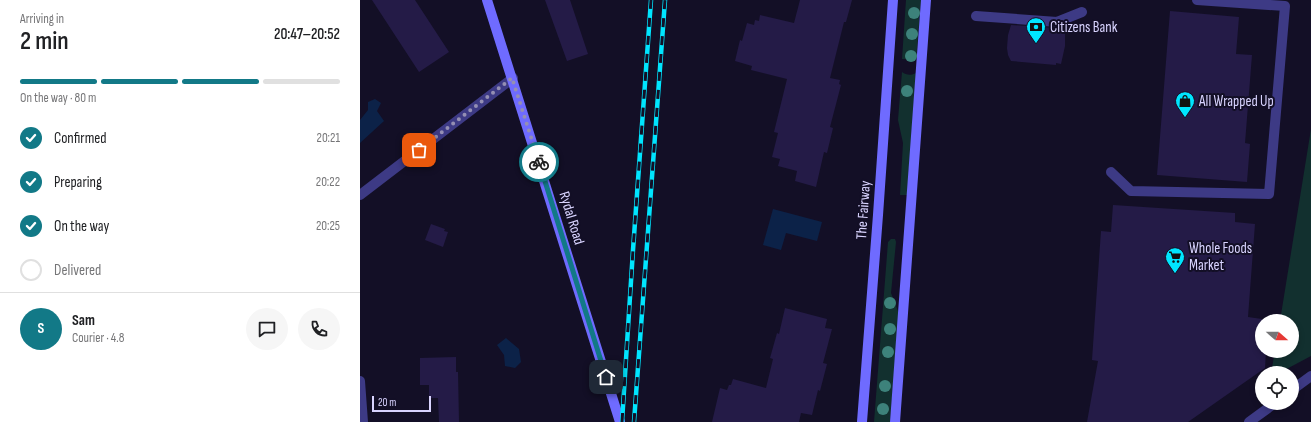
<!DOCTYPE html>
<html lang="en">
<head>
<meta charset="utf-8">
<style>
	body { margin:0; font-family:"Sofia Sans Condensed",sans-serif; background:#f6f6f6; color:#202124; height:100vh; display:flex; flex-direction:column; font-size:15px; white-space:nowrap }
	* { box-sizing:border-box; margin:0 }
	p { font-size:13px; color:#757577 }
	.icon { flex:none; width:22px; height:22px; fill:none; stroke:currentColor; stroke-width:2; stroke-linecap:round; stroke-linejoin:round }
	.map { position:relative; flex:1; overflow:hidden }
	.side { display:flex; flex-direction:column; background:#fff; width:360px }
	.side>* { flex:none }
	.needle { width:26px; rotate:110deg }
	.fabs { position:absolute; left:895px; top:314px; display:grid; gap:8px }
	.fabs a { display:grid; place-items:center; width:44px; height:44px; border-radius:50%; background:#fff; box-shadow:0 2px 6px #0003; font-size:20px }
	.scale { position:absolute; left:12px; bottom:10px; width:59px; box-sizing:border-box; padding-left:4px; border:2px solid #d9d4ff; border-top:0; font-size:11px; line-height:14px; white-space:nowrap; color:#d9d4ff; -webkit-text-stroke:3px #130f26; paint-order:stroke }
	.pin { position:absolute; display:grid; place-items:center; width:34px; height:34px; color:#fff; margin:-17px; border-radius:8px; box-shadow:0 2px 6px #0006 }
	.courier { position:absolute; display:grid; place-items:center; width:40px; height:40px; margin:-20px; border:3px solid #127987; border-radius:50%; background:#fff; color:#222; box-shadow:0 1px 5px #0007 }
	.summary em { font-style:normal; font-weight:600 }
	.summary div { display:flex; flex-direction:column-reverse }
	.summary { display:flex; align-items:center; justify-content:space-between; height:68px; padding:0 20px }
	h1 { font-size:26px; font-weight:600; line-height:30px }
	.bar { display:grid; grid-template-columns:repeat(4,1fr); gap:6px 4px; align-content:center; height:48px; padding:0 20px }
	.bar i { height:5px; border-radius:3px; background:#e0e0e0 }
	.bar .current { background:#127987 }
	.bar p { grid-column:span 4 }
	.line { display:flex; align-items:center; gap:10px; padding:0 20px; border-top:1px solid #e0e0e0 }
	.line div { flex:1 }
	.round { display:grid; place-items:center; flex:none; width:42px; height:42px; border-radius:21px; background:#f6f6f6 }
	ol { padding:0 20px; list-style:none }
	li { display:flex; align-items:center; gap:12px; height:44px }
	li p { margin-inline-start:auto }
	li .icon { padding:4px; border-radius:50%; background:#127987; color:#fff; stroke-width:4 }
	li:last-child { color:#757577 }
	li i { width:22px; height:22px; border:2px solid #e0e0e0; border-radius:50% }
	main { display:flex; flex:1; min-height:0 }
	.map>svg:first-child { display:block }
	.green { fill:#12302f }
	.water { fill:#0c2248 }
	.building { fill:#241b47 }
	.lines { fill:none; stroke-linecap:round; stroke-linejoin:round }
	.lane { stroke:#3d3a85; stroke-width:10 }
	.street { stroke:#3d3a85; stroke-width:10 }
	.secondary { stroke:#6f6bff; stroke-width:10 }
	.rail-casing { stroke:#00e5ff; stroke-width:4.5 }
	.rail { stroke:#130f26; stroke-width:3; stroke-dasharray:9; stroke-linecap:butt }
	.tree { fill:#3d827b }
	.done { stroke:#948fb3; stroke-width:4; stroke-dasharray:0 7.2 }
	.route { stroke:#127987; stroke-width:5 }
	.labels { text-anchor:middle; stroke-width:4; stroke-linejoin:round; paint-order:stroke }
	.poi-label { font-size:15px; fill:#d9d4ff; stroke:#130f26; text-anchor:start }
	.street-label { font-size:15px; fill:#d9d4ff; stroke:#130f26 }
</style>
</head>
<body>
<main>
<section class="side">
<div class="summary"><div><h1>2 min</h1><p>Arriving in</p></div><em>20:47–20:52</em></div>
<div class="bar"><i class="current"></i><i class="current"></i><i class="current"></i><i></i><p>On the way · 80 m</p></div>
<ol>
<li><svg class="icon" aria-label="check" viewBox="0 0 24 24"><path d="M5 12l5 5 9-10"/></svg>Confirmed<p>20:21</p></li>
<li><svg class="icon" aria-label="check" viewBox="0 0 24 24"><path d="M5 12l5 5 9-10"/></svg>Preparing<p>20:22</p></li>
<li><svg class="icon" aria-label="check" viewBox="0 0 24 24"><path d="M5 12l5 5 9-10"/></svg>On the way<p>20:25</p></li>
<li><i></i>Delivered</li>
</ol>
<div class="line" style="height:72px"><b class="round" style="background:#127987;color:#fff">S</b><div><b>Sam</b><p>Courier · 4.8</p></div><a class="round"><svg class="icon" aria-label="chat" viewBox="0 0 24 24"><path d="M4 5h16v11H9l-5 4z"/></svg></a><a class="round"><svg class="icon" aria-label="phone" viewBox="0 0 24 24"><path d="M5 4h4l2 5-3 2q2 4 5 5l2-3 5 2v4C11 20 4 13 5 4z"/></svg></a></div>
</section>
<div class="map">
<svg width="951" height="422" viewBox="0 0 951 422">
	<rect width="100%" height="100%" fill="#130f26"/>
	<path class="green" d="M546,0H561L556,60L542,59Z
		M542,72C546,75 551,76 556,73L547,195H540L543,143L538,120Z
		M951,129V356L919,373H911L915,351H932V321H920Z
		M531,239H535L536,242L531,293L539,314L530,422H514L528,242Z"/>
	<path class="water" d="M15,99L21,103L17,111L24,121L0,143V120L8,110V102Z
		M413,209L462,222L457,241L426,233L421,250L403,245Z
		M146,338L159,349L161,362L155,368L145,366L144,355L137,345Z"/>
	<path class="building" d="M12,0H55L89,52L59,72Z
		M185,0H210L228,54L207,61Z
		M440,0H492L486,22H484L470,78L480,80L479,84L481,85L470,127L473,128L467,153L464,152L456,187L435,181L437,171L418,166L420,159L412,157L418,133L414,132L427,79L391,70L392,66L375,61L380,40L382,41L387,23L394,25L395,20L399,21L400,15L434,23Z
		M810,11L879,17L876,54L892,55L885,143L890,144L887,182L797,175Z
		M651,25L697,28L703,27L705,34V46L701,64L696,63V65L651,61L648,55L647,48L648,35Z
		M753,205L875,213V222L895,224L888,317L902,319V351H906L905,368L828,422H727L738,361L732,360L741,231L751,232Z
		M71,224L85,229L84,231L88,232L83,247L65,240Z
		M425,308L467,319L465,328L472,329L463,363L467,364L460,391L458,390L452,415L441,413L439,422H352L360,388L367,390L369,385H371L373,379L406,388L413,359L410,358L417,333L419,334Z
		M96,357V372H98L99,422H79L78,398H69V385H60V358Z"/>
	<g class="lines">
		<path class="lane" d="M616,16L697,22L722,12
			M751,172L771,191L909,194L925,6L837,0
			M932,390L951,376
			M889,422L915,403"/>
		<path class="street" d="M0,195L153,78
			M0,381L3,422"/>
		<path class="secondary" d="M127,0L260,422
			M502,422L518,215L533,0
			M535,422L566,0"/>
		<defs>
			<path id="rail" d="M262,422L273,250L291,0
				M274,422L305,0"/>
		</defs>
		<use href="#rail" class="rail-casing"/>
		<use href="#rail" class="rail"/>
	</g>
	<g class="tree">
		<circle cx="554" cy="13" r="6"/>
		<circle cx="552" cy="34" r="6"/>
		<circle cx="551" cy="56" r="6"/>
		<circle cx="547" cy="91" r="6"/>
		<circle cx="530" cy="303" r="6"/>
		<circle cx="530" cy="329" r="6"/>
		<circle cx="528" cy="352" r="6"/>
		<circle cx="525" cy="386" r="6"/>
		<circle cx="523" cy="409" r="6"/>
	</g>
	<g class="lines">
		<path class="done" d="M59,150L152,78L179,162"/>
		<path class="route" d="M179,162L246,377"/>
	</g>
	<defs>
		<symbol id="bank-pin" viewBox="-11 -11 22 30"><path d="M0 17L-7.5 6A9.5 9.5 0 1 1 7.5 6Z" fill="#00e5ff" stroke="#130f26"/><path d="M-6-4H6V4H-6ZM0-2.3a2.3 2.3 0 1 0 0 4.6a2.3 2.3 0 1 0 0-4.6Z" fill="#111"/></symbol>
		<symbol id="shop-pin" viewBox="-11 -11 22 30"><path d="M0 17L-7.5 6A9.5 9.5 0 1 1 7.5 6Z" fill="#00e5ff" stroke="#130f26"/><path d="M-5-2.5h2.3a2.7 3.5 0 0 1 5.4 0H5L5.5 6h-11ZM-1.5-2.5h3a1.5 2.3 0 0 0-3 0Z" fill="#111"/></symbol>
		<symbol id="supermarket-pin" viewBox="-11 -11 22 30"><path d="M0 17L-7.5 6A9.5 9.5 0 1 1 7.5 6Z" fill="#00e5ff" stroke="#130f26"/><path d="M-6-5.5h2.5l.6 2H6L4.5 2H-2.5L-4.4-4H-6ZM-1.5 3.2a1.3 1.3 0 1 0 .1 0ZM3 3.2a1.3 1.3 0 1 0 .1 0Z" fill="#111"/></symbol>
	</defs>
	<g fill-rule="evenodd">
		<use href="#bank-pin" x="665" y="16" width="22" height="30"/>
		<use href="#shop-pin" x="814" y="90" width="22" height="30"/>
		<use href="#supermarket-pin" x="804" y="246" width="22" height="30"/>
	</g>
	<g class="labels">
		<g class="poi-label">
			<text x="690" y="32">Citizens Bank</text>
			<text x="839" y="106">All Wrapped Up</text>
			<text x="829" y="253">Whole Foods<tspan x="829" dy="17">Market</tspan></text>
		</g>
		<g class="street-label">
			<text transform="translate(503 210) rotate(-86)" y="5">The Fairway</text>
			<text transform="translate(212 218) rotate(73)" y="5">Rydal Road</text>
		</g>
	</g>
</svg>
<div class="fabs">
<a><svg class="needle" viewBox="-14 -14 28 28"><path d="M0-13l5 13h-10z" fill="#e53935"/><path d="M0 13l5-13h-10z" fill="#757577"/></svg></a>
<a><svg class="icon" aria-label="locate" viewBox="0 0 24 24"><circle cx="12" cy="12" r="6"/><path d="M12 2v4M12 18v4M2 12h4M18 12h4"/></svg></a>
</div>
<div class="scale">20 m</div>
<div class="pin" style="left:59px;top:150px;background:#ea580c"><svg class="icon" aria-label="bag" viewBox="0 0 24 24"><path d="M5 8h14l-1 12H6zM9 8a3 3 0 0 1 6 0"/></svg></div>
<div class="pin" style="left:246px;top:377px;background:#1f2937"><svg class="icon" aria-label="home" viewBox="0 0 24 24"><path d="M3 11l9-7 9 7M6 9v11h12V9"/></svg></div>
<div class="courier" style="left:179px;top:162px"><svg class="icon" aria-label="bike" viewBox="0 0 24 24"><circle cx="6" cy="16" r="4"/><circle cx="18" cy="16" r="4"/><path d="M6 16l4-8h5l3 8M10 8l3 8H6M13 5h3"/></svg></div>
</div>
</main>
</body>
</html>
